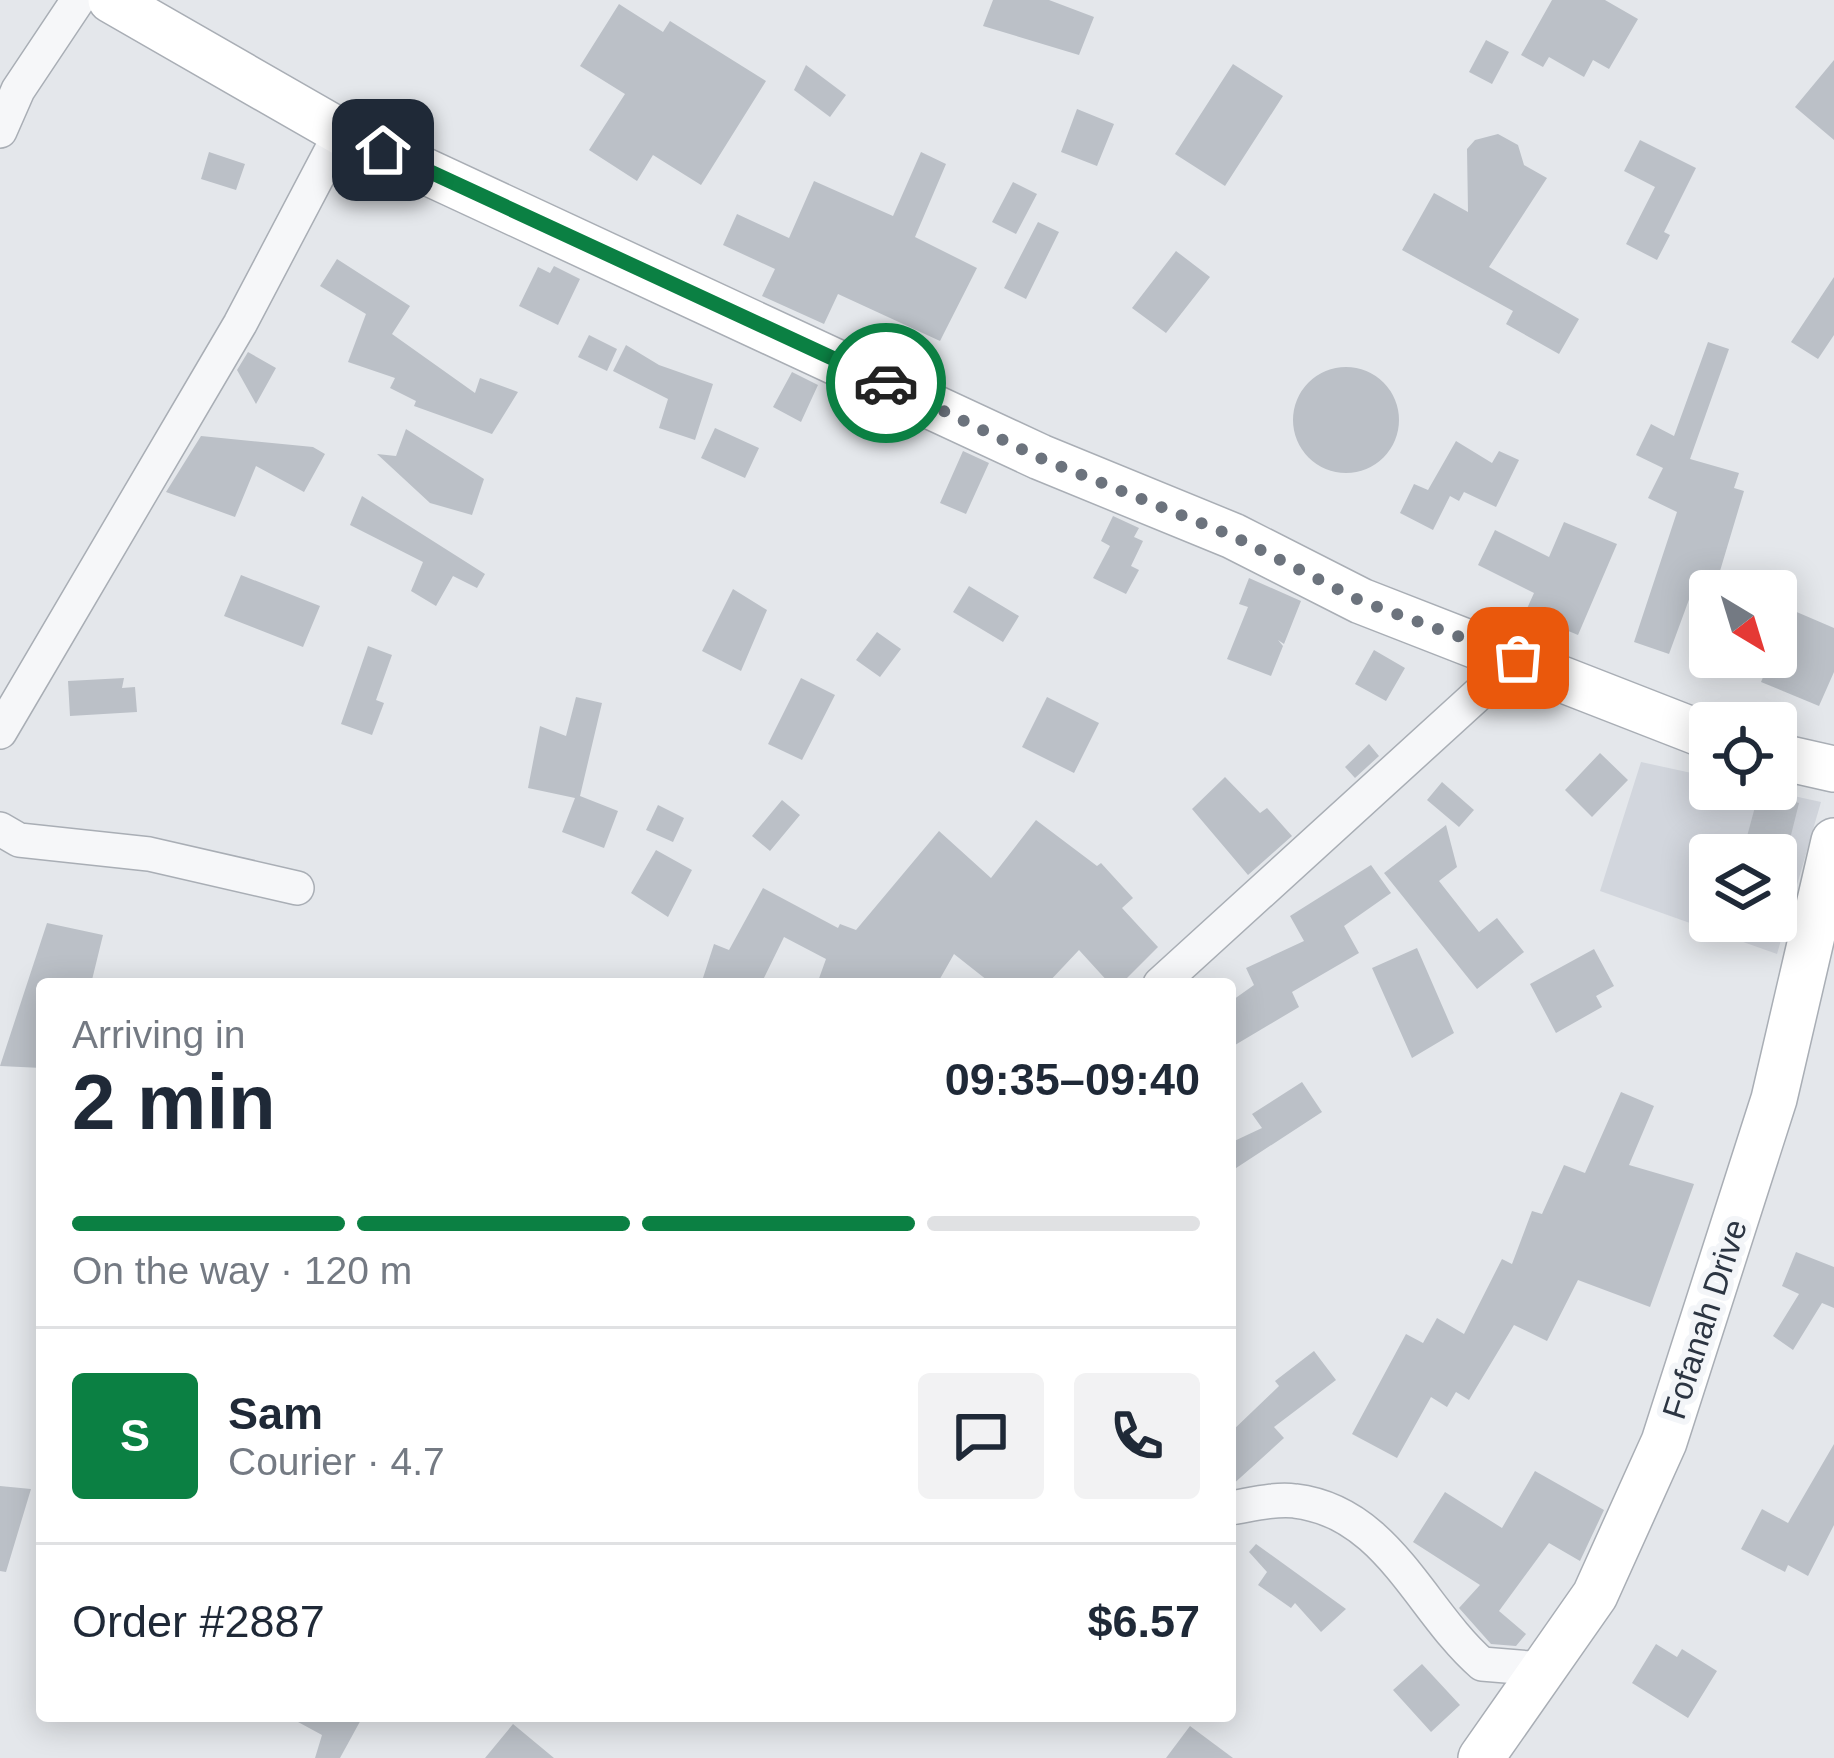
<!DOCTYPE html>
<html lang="en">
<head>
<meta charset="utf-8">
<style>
	body { margin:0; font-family:Helvetica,sans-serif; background:#f2f2f3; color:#1f2937; height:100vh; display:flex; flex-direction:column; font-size:45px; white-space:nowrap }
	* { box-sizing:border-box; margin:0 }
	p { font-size:39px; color:#747a83 }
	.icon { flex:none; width:66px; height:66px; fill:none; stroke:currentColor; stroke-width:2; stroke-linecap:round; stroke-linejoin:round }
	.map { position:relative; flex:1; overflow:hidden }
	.side { position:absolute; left:36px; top:978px; width:1200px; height:744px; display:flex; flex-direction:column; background:#fff; border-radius:12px; box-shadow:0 6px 30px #0003 }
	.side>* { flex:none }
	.needle { width:78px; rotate:142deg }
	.fabs { position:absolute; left:1689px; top:570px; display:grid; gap:24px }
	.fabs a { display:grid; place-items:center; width:108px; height:108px; border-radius:12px; background:#fff; box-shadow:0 6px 30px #0003; font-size:60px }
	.pin { position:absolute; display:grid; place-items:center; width:102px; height:102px; color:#fff; margin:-51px; border-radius:24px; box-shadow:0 6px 18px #0006 }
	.courier { position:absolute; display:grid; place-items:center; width:120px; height:120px; margin:-60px; border:9px solid #0b8043; border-radius:50%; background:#fff; color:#222; box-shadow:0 3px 15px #0007 }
	.headline em { font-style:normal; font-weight:600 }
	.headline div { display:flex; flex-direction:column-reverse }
	.headline { display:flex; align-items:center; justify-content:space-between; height:204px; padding:0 36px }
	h1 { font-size:78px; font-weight:600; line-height:90px }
	.bar { display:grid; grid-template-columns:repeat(4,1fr); gap:18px 12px; align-content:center; height:144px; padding:0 36px }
	.bar i { height:15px; border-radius:9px; background:#e0e1e3 }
	.bar .on { background:#0b8043 }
	.bar p { grid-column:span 4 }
	.line { display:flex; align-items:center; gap:30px; padding:0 36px; border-top:3px solid #e0e1e3 }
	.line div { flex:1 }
	.round { display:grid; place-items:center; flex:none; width:126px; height:126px; border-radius:12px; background:#f2f2f3 }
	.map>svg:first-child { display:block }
	.built { fill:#d2d6dd; fill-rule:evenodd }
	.building { fill:#bbc0c7 }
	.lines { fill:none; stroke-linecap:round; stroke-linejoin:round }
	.street-casing { stroke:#a9aeb5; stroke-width:36 }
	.secondary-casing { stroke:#a9aeb5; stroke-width:48 }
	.street { stroke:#f6f7f9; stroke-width:33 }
	.secondary { stroke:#fff; stroke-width:45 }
	.done { stroke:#6c737d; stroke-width:12; stroke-dasharray:0 21.6 }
	.route { stroke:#0b8043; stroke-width:15 }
	.labels { text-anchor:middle; stroke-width:12; stroke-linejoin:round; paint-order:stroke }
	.street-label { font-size:33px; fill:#2c3542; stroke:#f3f5f8 }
</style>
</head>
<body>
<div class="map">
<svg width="1834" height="1758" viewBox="0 0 1834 1758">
	<rect width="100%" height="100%" fill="#e4e7eb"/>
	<path class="built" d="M1641,762L1710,777V789H1762L1821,802L1777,954L1600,891ZM1710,855H1776V921H1710Z"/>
	<path class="building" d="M993,0H1049L1094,17L1079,55L983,26Z
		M1552,0H1605L1638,19L1609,69L1593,60L1584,77L1549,57L1543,67L1521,55Z
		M619,4L663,32L670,21L766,81L701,185L653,155L637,181L589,150L625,94L580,66Z
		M1486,40L1509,52L1492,84L1469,72Z
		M1834,60V140L1795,107Z
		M1233,64L1283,96L1225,186L1175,154Z
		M806,65L846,95L830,117L794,90Z
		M1077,109L1114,124L1097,166L1061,152Z
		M1498,134L1518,145L1524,165L1547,178L1489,267L1579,319L1559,354L1506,324L1513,311L1402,250L1434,193L1468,212L1467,149L1475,140Z
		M1640,140L1696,168L1664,232L1670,235L1657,260L1626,244L1655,187L1624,171Z
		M209,152L245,164L236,190L201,179Z
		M921,152L946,164L915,237L977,268L940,341L838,294L824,324L762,296L775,269L723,245L737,214L789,238L814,181L893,216Z
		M1013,182L1037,194L1016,234L992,222Z
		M1038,222L1059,232L1026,299L1004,288Z
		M1176,251L1210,277L1166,333L1132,308Z
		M337,259L410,306L392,334L475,393L480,378L518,392L492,434L414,406L416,401L390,388L395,378L348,362L366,314L320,286Z
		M554,266L580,279L558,325L519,306L538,267L550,273Z
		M1834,277V335L1818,359L1791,342Z
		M589,335L617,349L607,371L578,357Z
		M1708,342L1729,349L1690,459L1739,473L1734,488L1744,491L1717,581L1698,575L1669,654L1634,642L1677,512L1648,498L1663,468L1636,455L1651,424L1674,436Z
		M626,345L659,365L713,384L695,440L659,428L668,399L613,371Z
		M248,352L276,368L256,404L237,370Z
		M1293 420a53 53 0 1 1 106 0a53 53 0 1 1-106 0Z
		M792,372L818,385L801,422L773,407Z
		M715,428L759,448L745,478L701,458Z
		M406,429L484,479L472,515L430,503L377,454L396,456Z
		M201,436L313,447L325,454L304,492L256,466L235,517L166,492Z
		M1456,441L1492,463L1499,451L1519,460L1496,507L1464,492L1459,501L1450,496L1433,530L1400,513L1414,484L1428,490Z
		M963,451L989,463L966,514L940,503Z
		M362,496L485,574L477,588L453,576L436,606L411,591L423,562L350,525Z
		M1113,516L1139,528L1134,537L1143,541L1131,566L1139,570L1126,594L1093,578L1110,546L1101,541Z
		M1564,522L1617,544L1578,635L1525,613L1534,593L1478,565L1495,530L1549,557Z
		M241,575L320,606L303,647L224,616Z
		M1249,578L1301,601L1284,644L1278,640L1283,646L1271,676L1227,659L1248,607L1239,604Z
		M969,586L1019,616L1003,642L953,612Z
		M733,589L767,610L741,671L702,651Z
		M1792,610L1834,628V672L1819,706L1761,682Z
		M877,632L901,649L880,677L856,660Z
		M368,646L392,655L376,700L384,703L372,735L341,724Z
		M1374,650L1405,668L1386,701L1355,684Z
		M124,678L122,688L135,687L137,712L70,716L68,681Z
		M801,678L835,695L802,760L768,744Z
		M576,697L602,703L580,796L618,811L604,848L562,832L575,798L528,788L540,726L566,736Z
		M1047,697L1099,723L1074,773L1022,747Z
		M1369,744L1379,756L1355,778L1345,767Z
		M1600,753L1628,780L1592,817L1565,790Z
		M1225,777L1260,813L1267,808L1292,836L1248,875L1192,809Z
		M1442,782L1474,810L1459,827L1427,800Z
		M1759,792L1799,803L1786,855H1742Z
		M782,800L800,815L770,851L752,836Z
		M658,805L684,818L673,842L646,830Z
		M1036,820L1097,866L1101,863L1133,898L1122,908L1158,947L1121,984H1110L1079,950L1047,984H992L954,954L937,984H817L826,959L784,937L761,984H701L714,944L729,950L763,888L838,928L840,924L856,930L939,831L991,878Z
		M1446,825L1457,867L1439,881L1479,932L1497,918L1524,952L1477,989L1384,873Z
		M656,850L692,870L668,917L631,893Z
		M1371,865L1391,893L1344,926L1359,953L1292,992L1299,1007L1230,1048V1002L1254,985L1246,968L1304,941L1290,916Z
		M47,923L103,935L91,984H42V1068L0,1066Z
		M1417,948L1454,1033L1412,1058L1372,968Z
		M1594,949L1614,986L1596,996L1602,1007L1556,1033L1530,984Z
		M1302,1082L1322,1112L1230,1172V1143L1262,1128L1252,1114Z
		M1621,1092L1654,1106L1629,1165L1694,1184L1650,1307L1578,1280L1547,1341L1514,1325L1469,1400L1456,1392L1447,1407L1431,1397L1397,1458L1352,1434L1406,1334L1423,1343L1437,1318L1464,1334L1502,1259L1512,1264L1532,1211L1542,1214L1564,1165L1585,1173Z
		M1796,1252L1834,1267V1308L1822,1303L1793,1350L1773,1336L1799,1294L1782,1286Z
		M1314,1351L1336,1380L1274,1427L1284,1438L1230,1487V1433L1279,1386L1275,1381Z
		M1834,1444V1525L1808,1576L1788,1565L1785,1572L1741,1549L1762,1509L1788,1523Z
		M1535,1471L1604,1510L1580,1561L1549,1543L1499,1611L1526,1634L1516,1646L1491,1644L1459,1608L1480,1585L1413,1542L1445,1492L1502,1528Z
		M0,1486L31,1489L6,1572L0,1571Z
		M1256,1544L1346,1609L1321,1632L1295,1603L1291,1608L1258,1585L1267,1572L1249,1552Z
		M1656,1644L1677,1657L1682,1649L1717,1671L1688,1718L1632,1683Z
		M1422,1664L1460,1705L1431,1732L1393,1690Z
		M287,1716H363L340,1758H315L322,1735Z
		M513,1724L554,1758H485Z
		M1190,1726L1233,1758H1166Z"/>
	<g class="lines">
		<defs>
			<path id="street" d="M0,131L18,90L78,0
				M0,732L240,324L341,132
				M0,829L19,840L149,854L297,888
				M1160,984L1518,658
				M1230,1508C1250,1505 1275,1498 1295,1501C1388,1512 1420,1610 1482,1664L1530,1668L1553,1661"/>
			<path id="secondary" d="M111,0L341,132L1040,457L1233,536L1361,601L1710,737
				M1776,756L1834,769
				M1481,1758L1595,1595L1664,1442L1774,1099L1834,841"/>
		</defs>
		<use href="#street" class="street-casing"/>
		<use href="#secondary" class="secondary-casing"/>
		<use href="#street" class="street"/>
		<use href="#secondary" class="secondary"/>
	</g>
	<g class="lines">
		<path class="done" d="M886,383L1040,458L1233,536L1361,601L1518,658"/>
		<path class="route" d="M383,150L886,383"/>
	</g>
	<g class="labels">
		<g class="street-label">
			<text transform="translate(1704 1319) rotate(-72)" y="12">Fofanah Drive</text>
		</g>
	</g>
</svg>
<div class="fabs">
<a><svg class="needle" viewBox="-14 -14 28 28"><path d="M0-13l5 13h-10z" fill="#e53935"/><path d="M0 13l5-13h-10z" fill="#747a83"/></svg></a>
<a><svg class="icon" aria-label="locate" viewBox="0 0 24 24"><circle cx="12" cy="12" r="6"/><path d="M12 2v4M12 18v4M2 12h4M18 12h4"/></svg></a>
<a><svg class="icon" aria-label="layers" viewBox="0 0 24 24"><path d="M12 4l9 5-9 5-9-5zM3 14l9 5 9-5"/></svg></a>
</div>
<div class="pin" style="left:1518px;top:658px;background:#ea580c"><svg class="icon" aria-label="bag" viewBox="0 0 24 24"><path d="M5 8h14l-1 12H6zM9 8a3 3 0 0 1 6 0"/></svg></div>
<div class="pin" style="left:383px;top:150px;background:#1f2937"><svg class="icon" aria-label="home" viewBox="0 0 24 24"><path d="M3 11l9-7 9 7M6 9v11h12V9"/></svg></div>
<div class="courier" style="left:886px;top:383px"><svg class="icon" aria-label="car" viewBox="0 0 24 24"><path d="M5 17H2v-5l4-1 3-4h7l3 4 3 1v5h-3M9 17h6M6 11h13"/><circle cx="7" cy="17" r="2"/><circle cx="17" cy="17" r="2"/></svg></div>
<section class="side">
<div class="headline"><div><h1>2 min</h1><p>Arriving in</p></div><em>09:35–09:40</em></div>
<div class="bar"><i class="on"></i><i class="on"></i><i class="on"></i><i></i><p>On the way · 120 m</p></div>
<div class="line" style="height:216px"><b class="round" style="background:#0b8043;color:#fff">S</b><div><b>Sam</b><p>Courier · 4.7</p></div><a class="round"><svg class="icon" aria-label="chat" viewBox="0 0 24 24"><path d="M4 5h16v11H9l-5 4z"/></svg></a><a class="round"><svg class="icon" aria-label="phone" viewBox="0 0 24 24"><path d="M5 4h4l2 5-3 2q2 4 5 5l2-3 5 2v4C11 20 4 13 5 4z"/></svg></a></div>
<div class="line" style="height:156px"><div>Order #2887</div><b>$6.57</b></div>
</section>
</div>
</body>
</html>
